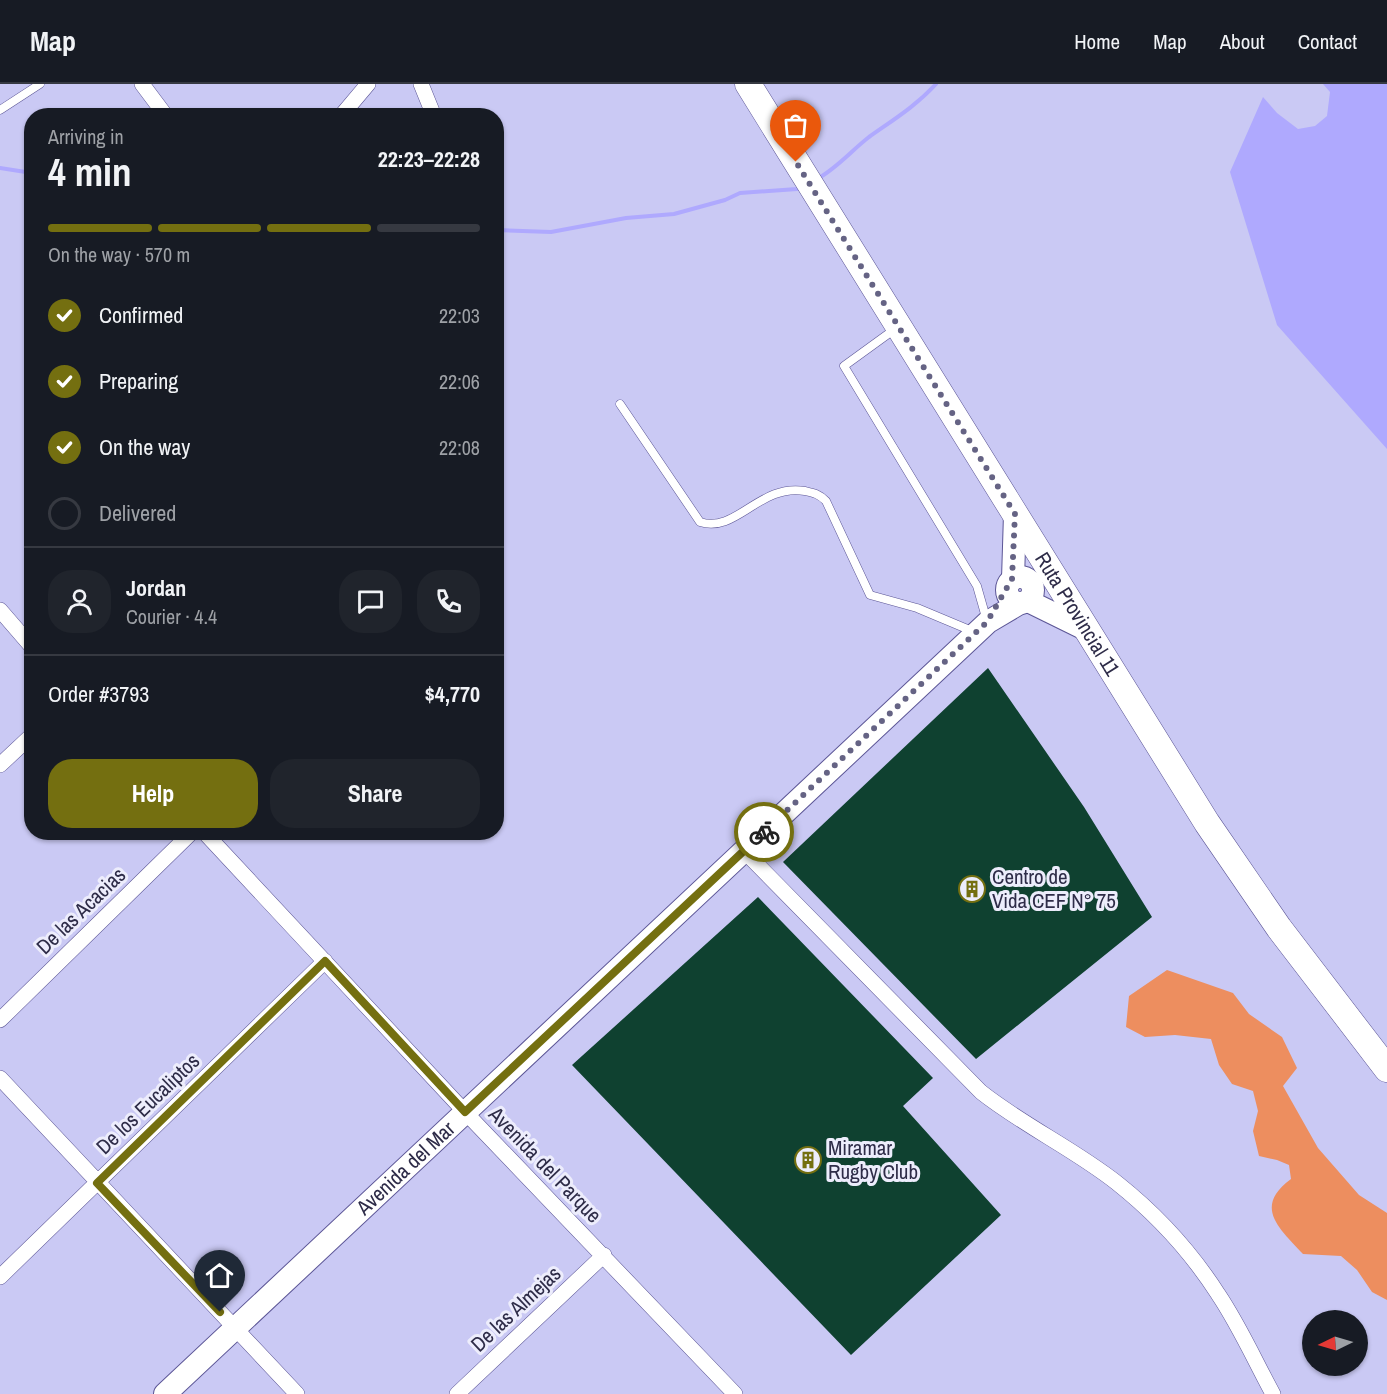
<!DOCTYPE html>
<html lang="en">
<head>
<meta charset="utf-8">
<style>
	body { margin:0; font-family:"Archivo Narrow",sans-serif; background:#20242c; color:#f1f3f6; height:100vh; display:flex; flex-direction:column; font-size:22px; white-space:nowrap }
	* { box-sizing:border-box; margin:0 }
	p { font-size:20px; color:#9ea1a6 }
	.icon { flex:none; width:33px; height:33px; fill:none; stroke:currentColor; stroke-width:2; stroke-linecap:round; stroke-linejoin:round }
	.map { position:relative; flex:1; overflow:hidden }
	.panel { position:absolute; left:24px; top:24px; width:480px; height:732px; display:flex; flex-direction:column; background:#171b24; border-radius:24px; box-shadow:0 2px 4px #0004 }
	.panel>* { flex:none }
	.needle { width:39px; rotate:265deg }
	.fabs { position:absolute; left:1302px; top:1226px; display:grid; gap:12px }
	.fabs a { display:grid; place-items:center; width:66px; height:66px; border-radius:50%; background:#171b24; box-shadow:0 2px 4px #0004; font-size:30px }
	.pin { position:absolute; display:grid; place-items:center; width:51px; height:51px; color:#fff; margin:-62px -26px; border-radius:50% 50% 50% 0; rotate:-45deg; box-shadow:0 0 6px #0007 }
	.pin .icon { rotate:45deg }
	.courier { position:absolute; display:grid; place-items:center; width:60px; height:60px; margin:-30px; border:4px solid #746f10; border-radius:50%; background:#fff; color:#222; box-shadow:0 2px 8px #0007 }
	.headline em { font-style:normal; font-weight:800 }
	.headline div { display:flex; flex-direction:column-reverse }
	.headline { display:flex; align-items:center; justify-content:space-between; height:102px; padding:0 24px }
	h1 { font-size:39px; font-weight:800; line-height:45px }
	.bar { display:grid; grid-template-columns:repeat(4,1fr); gap:9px 6px; align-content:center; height:72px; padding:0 24px }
	.bar i { height:8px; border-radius:4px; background:#363941 }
	.bar .current { background:#746f10 }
	.bar p { grid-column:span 4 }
	.line { display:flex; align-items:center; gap:15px; padding:0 24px; border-top:2px solid #363941 }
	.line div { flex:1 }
	.round { display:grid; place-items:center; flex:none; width:63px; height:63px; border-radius:24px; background:#20242c }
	ol { padding:0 24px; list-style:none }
	li { display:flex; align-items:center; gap:18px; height:66px }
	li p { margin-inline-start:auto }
	li .icon { padding:6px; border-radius:50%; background:#746f10; color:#fff; stroke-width:4 }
	li:last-child { color:#9ea1a6 }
	li i { width:33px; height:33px; border:3px solid #363941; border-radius:50% }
	.cta { display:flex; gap:12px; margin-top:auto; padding:12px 24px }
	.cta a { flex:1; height:69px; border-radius:24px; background:#746f10; color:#fff; font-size:24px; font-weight:800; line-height:69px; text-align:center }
	.cta a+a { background:#20242c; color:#f1f3f6 }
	header { display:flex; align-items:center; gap:36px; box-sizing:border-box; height:84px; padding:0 30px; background:#171b24; border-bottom:2px solid #363941 }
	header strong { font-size:28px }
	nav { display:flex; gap:33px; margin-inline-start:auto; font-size:21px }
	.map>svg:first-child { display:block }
	.green { fill:#ed8e5f }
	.water { fill:#afa9fe }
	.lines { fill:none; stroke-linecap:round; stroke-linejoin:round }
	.stream { stroke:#afa9fe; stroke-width:4 }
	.building { fill:#0f4130 }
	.service-casing { stroke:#5c5696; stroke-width:9 }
	.minor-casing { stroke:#5c5696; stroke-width:16 }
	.secondary-casing { stroke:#5c5696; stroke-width:24 }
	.primary-casing { stroke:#5c5696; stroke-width:27 }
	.service { stroke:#fff; stroke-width:8 }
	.minor { stroke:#fff; stroke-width:15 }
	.secondary { stroke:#fff; stroke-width:22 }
	.primary { stroke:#fff; stroke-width:26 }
	.done { stroke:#656384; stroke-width:6; stroke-dasharray:0 10.8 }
	.route { stroke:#746f10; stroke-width:8 }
	.labels { text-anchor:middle; stroke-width:6; stroke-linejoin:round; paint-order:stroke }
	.street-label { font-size:21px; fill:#2e2c48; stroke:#ededfc }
	.poi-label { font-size:21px; fill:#2e2c48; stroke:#ededfc; text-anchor:start }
</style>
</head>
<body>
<header>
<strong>Map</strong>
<nav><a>Home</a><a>Map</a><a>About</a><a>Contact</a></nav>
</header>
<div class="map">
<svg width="1387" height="1310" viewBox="0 0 1387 1310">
	<rect width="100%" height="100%" fill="#cac9f4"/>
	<path class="green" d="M1167,886L1233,909L1249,930L1282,953L1297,984L1283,1002L1318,1064L1359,1111L1387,1129V1216L1372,1208L1357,1186L1341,1172L1303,1170C1279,1144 1253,1123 1291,1095L1289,1081L1277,1076L1259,1072L1253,1047L1258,1027L1253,1007L1232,1000L1219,981L1211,955L1175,951L1145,953L1126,943L1129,912Z"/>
	<path class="water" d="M1323,0H1387V365L1277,241L1230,88L1263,13L1277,29L1298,45L1315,42L1327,32L1330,8Z"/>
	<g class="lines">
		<path class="stream" d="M0,84L32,89
			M817,95C837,84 851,67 869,53C893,36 916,22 936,0
			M496,146L551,148L626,134L674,130L725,116L740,109L797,105L802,102"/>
	</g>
	<path class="building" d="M988,584L1084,723L1152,833L976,975L783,778Z
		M758,813L933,994L903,1022L1001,1131L851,1271L572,981Z"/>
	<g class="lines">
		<defs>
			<path id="service" d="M0,26L40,0
				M895,245L844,282L977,502L987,537
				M620,320L700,438C736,450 760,399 805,407C814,409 819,410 826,417L870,511L917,524L972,547"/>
			<path id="minor" d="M142,0L166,32
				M421,0L434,32
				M341,32L368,0
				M0,526L32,563
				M0,681L32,651
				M204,748L465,1028L735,1310
				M744,767L981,1008C1024,1042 1074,1065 1117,1099C1156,1130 1191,1168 1218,1210C1239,1241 1255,1277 1273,1310
				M0,936L192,748
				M0,994L297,1310
				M0,1193L325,877
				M457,1310L604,1171"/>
			<g id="secondary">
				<circle cx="1020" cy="506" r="13"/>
				<path d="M1013,495L1015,430"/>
				<path d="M1028,517L1087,546"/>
				<path id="s1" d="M165,1310L988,538L1020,519"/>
			</g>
			<g id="primary">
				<path id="s2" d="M748,0L1207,739L1279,844L1387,985"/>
			</g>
		</defs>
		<use href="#service" class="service-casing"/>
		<use href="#minor" class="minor-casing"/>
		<use href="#secondary" class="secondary-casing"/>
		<use href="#primary" class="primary-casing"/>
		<use href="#service" class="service"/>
		<use href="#minor" class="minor"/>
		<use href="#secondary" class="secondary"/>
		<use href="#primary" class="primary"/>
	</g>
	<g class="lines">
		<path class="done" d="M764,748L987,538L1012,495L1015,430L796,78"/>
		<path class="route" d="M220,1228L97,1099L325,877L465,1028L764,748"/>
	</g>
	<defs>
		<symbol id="building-ring" viewBox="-11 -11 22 22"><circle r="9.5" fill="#ededfc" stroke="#746f10" stroke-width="1.5"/><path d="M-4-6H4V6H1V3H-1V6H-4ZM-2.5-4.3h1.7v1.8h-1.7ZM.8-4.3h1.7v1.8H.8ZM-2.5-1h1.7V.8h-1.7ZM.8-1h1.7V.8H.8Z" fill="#746f10"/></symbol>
	</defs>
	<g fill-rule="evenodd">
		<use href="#building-ring" x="957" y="790" width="30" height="30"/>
		<use href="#building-ring" x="793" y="1061" width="30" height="30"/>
	</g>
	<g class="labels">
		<g class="street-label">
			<text dy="7" stroke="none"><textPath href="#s2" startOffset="624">Ruta Provincial 11</textPath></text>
			<text transform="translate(81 827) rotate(-44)" y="7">De las Acacias</text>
			<text transform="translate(148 1020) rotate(-44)" y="7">De los Eucaliptos</text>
			<text transform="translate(545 1081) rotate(46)" y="7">Avenida del Parque</text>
			<text dy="7" stroke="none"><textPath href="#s1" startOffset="330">Avenida del Mar</textPath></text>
			<text transform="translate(516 1225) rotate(-43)" y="7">De las Almejas</text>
		</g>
		<g class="poi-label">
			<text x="992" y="800">Centro de<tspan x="992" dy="24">Vida CEF N° 75</tspan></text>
			<text x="828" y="1071">Miramar<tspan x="828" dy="24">Rugby Club</tspan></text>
		</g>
	</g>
</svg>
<div class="fabs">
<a><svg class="needle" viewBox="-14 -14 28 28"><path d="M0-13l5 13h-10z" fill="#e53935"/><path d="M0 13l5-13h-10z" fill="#9ea1a6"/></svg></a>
</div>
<div class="pin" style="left:796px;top:78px;background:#ea580c"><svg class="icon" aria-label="bag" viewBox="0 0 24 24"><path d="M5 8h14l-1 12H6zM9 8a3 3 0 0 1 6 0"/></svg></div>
<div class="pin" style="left:220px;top:1228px;background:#1f2937"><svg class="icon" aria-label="home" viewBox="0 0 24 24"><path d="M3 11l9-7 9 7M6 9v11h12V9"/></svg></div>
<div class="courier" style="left:764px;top:748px"><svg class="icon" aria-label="bike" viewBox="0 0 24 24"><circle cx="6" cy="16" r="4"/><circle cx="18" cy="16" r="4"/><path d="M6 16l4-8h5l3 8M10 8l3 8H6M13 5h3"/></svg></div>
<section class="panel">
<div class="headline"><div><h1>4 min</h1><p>Arriving in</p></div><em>22:23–22:28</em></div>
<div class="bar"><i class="current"></i><i class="current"></i><i class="current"></i><i></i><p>On the way · 570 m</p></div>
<ol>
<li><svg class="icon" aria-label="check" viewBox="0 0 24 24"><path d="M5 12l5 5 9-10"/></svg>Confirmed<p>22:03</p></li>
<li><svg class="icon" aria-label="check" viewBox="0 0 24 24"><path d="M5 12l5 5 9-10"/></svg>Preparing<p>22:06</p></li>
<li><svg class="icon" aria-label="check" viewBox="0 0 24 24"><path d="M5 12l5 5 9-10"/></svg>On the way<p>22:08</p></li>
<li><i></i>Delivered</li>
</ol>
<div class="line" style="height:108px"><a class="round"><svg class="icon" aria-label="person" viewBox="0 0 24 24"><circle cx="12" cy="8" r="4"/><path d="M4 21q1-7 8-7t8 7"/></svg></a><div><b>Jordan</b><p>Courier · 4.4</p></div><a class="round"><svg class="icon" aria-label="chat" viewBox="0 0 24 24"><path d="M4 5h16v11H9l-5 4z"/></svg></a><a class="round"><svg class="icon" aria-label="phone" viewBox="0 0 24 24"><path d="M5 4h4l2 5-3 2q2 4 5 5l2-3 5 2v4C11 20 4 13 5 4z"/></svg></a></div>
<div class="line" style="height:78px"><div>Order #3793</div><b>$4,770</b></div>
<div class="cta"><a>Help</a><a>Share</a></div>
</section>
</div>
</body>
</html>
